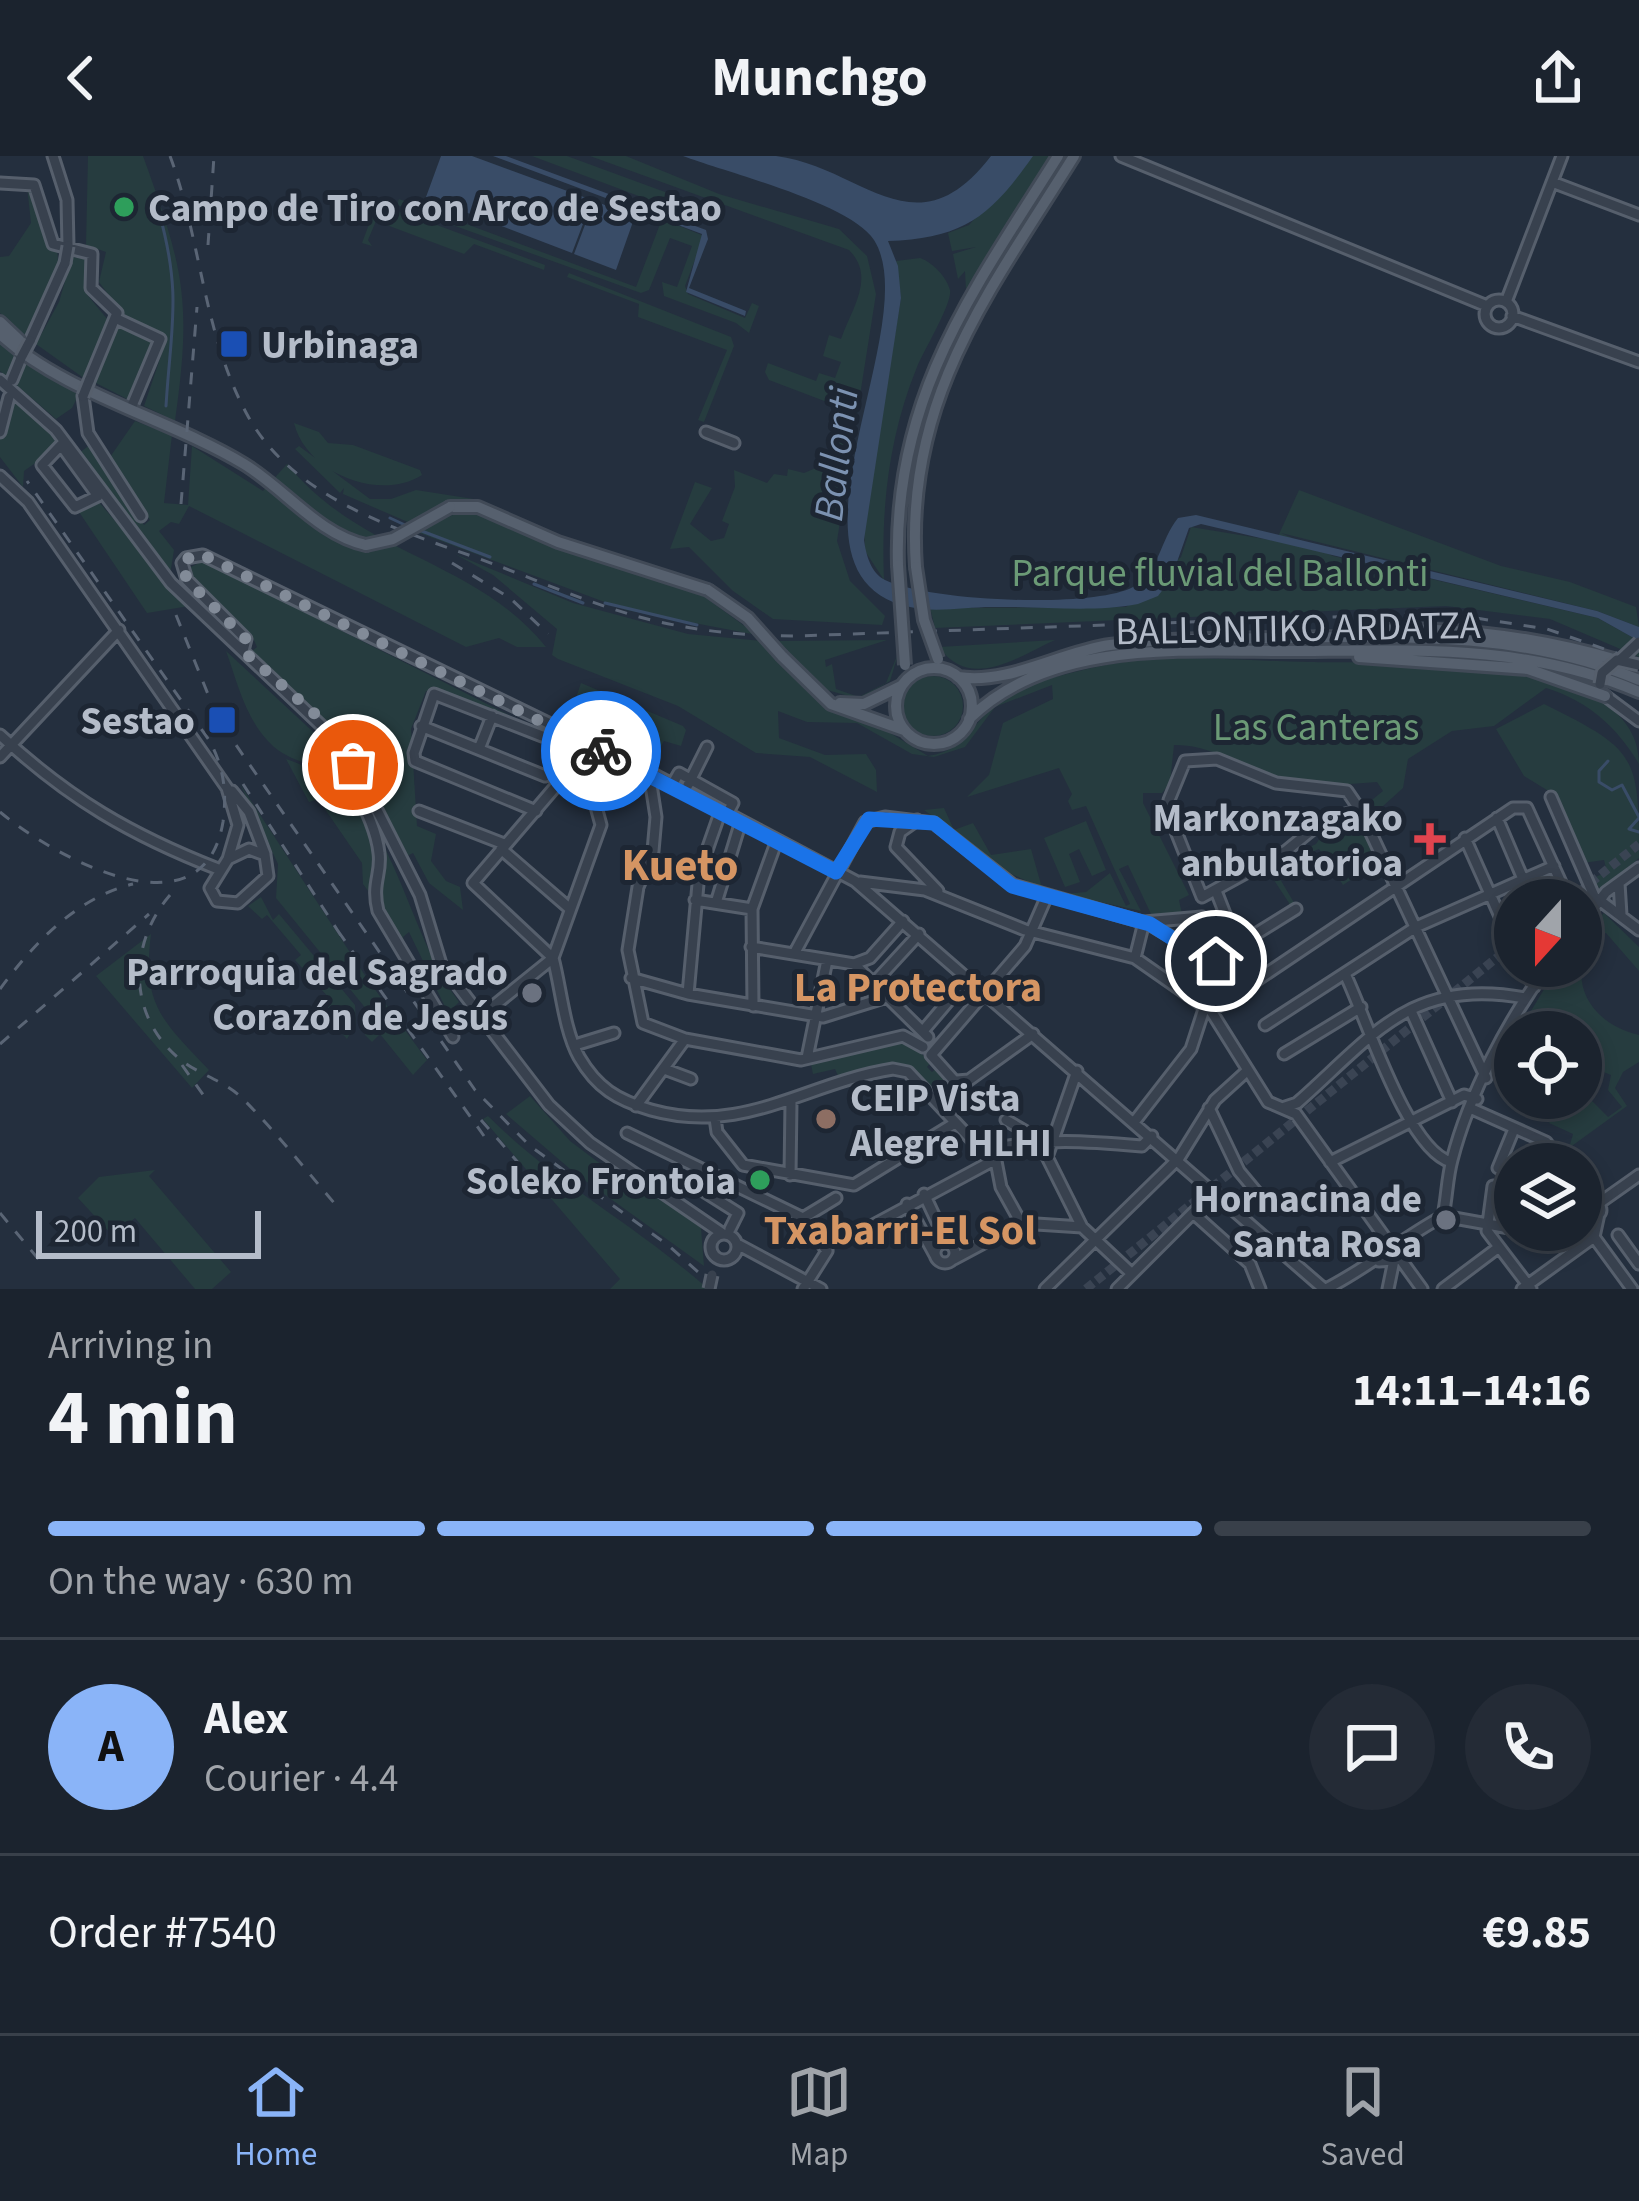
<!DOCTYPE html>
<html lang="en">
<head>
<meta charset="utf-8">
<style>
	body { margin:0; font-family:"Source Sans 3",sans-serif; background:#242b36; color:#f1f3f6; height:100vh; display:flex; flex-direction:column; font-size:45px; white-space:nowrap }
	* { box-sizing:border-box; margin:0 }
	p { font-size:39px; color:#a0a4aa }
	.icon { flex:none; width:66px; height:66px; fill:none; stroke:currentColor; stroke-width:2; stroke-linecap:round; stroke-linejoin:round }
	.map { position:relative; height:1133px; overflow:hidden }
	.details { display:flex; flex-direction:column; background:#1b232e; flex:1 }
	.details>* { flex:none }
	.needle { width:78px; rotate:201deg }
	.controls { position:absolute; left:1494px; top:723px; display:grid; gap:24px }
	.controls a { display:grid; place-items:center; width:108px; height:108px; border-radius:50%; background:#1b232e; box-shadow:0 6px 18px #0003,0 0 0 3px #39404a; font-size:60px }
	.scale { position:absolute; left:36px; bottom:30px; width:225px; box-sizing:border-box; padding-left:12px; border:6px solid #b4bcc9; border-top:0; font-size:33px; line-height:42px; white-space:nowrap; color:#b4bcc9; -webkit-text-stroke:9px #1d2633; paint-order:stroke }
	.pin { position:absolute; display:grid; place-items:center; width:102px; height:102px; color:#fff; margin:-51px; border:6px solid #fff; border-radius:50%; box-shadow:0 3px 12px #0007 }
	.courier { position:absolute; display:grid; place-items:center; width:120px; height:120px; margin:-60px; border:9px solid #1a73e8; border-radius:50%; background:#fff; color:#222; box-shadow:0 3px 15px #0007 }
	.overview em { font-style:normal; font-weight:700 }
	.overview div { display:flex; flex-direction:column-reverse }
	.overview { display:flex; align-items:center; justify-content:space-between; height:204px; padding:0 48px }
	h1 { font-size:78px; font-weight:700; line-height:90px }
	.bar { display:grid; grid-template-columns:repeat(4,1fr); gap:18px 12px; align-content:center; height:144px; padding:0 48px }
	.bar i { height:15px; border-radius:9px; background:#39404a }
	.bar .active { background:#8ab4f8 }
	.bar p { grid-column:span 4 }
	.line { display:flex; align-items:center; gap:30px; padding:0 48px; border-top:3px solid #39404a }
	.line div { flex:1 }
	.round { display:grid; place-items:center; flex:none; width:126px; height:126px; border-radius:63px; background:#242b36 }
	header { display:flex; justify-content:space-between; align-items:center; height:156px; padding:0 48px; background:#1b232e; font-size:54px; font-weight:700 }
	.dock { display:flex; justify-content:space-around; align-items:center; height:168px; border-top:3px solid #39404a; background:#1b232e; font-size:33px; color:#a0a4aa }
	.dock a { display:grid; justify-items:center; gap:6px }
	.dock .active { color:#8ab4f8 }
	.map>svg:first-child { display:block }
	.green { fill:#263c3f }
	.water { fill:#394c67 }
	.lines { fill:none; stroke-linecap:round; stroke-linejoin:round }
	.stream { stroke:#394c67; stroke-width:3 }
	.minor-tunnel { stroke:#3a4453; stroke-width:9; stroke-dasharray:9 4.5; stroke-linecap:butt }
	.minor-casing { stroke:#565f6c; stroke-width:15 }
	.major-casing { stroke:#414a57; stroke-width:16 }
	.minor { stroke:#38414e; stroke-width:9 }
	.major { stroke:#56606e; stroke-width:10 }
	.rail { stroke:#5a6575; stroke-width:3; stroke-dasharray:12 12; stroke-linecap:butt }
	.minor-bridge-casing { stroke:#565f6c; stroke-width:15; stroke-linecap:butt }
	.major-bridge-casing { stroke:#414a57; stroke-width:16; stroke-linecap:butt }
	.minor-bridge { stroke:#38414e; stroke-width:9 }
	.major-bridge { stroke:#56606e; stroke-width:10 }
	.done { stroke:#828b98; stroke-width:12; stroke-dasharray:0 21.6 }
	.route { stroke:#1a73e8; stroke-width:15 }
	.leisure-dot { fill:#2e9e5b; stroke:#1d2633; stroke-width:4.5 }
	.transit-dot { fill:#1a4fb4; stroke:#1d2633; stroke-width:4.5 }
	.health-dot { fill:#e0444e; stroke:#1d2633; stroke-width:4.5 }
	.worship-dot { fill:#6b7280; stroke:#1d2633; stroke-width:4.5 }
	.education-dot { fill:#8d6e63; stroke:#1d2633; stroke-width:4.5 }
	.labels { text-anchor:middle; stroke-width:10; stroke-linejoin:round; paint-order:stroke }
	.poi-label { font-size:39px; font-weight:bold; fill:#b4bcc9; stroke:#1d2633; text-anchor:end }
	.park-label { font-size:39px; fill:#6b9a76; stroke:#1d2633 }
	.street-label { font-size:39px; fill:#b4bcc9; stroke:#1d2633 }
	.water-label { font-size:42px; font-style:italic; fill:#7c92b1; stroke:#1d2633 }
	.neighbourhood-label { font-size:42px; font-weight:bold; fill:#d59563; stroke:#1d2633 }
	.quarter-label { font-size:45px; font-weight:bold; fill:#d59563; stroke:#1d2633 }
</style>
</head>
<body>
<header><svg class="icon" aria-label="back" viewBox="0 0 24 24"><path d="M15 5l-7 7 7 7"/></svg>Munchgo<svg class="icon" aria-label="share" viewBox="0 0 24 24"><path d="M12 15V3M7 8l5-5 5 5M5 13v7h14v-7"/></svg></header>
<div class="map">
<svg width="1639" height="1133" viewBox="0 0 1639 1133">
	<rect width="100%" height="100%" fill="#242f3e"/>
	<path class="green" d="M88,0H143C184,113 192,145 175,265L144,250L167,182L122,157L99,126L106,96L86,89Z
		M532,0H567L714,54L716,69Z
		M590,0H626L719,38L839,73L867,100L876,138L837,385L850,425L885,460L882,469L773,463L733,435L689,391L670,393L695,326L712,332L690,368L711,385L724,382L729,368L722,365L735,331L734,314L767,327L774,318L787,320L788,313L804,317L823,309L839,258L827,246L769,224L765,216L768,207L816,225L819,217L835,222L841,206L823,200L829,179L841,183C852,152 876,121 849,94Z
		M1032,0H1050L966,134L965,115L958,123L953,98L976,91L952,95L948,77L969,69Z
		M27,30C39,38 41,48 47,61C71,118 52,133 23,183L0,157V101L9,100L31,67Z
		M399,43L636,131L662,63L704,80L685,130L688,138L745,162L752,147L759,150L749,177L736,167L664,140L662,126L677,131L692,90L670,82L649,134L641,137L397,49Z
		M377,47L545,109L544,114L474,88L464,98L376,65L368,84L372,90L362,87Z
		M72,101L87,103L84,135L108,164L85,223L36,188L59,146Z
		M920,102C934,107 947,122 950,134C953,146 923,196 917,211C889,280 881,350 884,424L865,395L864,365L901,142L896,105Z
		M569,117L731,181L734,190L704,266L698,264L727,194L638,161L639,148L567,121Z
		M118,168L154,185L129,244L94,226Z
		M0,187L82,232L72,252L56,263L0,215Z
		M12,241L61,289L24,315L23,331L0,301V279L10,267Z
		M135,265L172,279L164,347L188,349L192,290L263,335L287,308C362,400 475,403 546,491H517L499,482L466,491L189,350L179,368L171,366L159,375L174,394L170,419L151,400L79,297L91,288L144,369L150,364L108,304Z
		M294,267L319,276L328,287L353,289L420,314L422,319C380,346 306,317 294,267Z
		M299,290L370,343H391L416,334L480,344L452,345L410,367L343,338L344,332L340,337L295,293Z
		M1299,334L1501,410L1570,426L1636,451L1639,471L1597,455L1281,377L1333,400L1598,462L1639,485V501L1550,463L1446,450L935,472L930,452L1126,451L1181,401L1191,371L1276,385Z
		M97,344L189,450L147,457L77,353Z
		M465,353L581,399L695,434L757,479L626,454L417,376Z
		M455,398L573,447L688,478L762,485L835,557L885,574L928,600C972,594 976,554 1013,536C1035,525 1067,518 1091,512C1166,495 1235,505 1310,506C1387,508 1639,493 1639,608C1618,572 1587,544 1546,532L1494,570L1452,575L1408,603L1403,632L1372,660L1367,648L1383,635L1377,626C1345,628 1313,633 1282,624C1247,613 1211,588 1174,589L1170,627L1162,637H1143V647L1189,739L1179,744L1182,758H1151L1128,709L1119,713L1141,755L1064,738L1086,736L1110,717L1126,750L1130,748L1086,650L1072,654L1068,645L1072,638L1059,612L967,641L989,619L1003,567L1053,543L1052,529L995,551L965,591L934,601L912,598L857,567L807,566L778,555L779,582L825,599L866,598L876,614L877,636L810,601L756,597L678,550L558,503L552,499L557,473L493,419Z
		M203,405L535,572L426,535L411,573L417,670L436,678L431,705L446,725L460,731L463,754L429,727L413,697L407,700L347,591L251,496L257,491L253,482L193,424L191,411Z
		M887,484L825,504L826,511L832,508L836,533L859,541L886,527L899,495L890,525L859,543L820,532L778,485Z
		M1055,484C1019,500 971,536 939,491Z
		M226,495L337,598L348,625L340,632C318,604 297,610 274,591C246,566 238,528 226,495Z
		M903 550a30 30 0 1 1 60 0a30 30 0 1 1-60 0Z
		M581,527L683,570L686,574L681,590L664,585L653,604L640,597L649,570L626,561L630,550L605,540L599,550L576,542Z
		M1544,548C1637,594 1639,599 1639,702L1601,735L1593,722L1607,716L1604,704L1583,707L1555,639L1524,620L1496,573Z
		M286,603C325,615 377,659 377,703C377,716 369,725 371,739L363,728L362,707L318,643L309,646Z
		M240,628L368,824L427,904L413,919L380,878L372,886L365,879L367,854L276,742L278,708Z
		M944,652L954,674L973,667L991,699L1031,693L1042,732L1007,716L924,654Z
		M1349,664L1364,667L1381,704L1343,729L1319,693L1287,706L1280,723L1296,750L1288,756L1289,747L1266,712L1316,688L1330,667Z
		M1086,665L1106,714L1092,720L1079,693L1069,698L1080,726L1065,731L1044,682Z
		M382,687C410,740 423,797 459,846L448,857L409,776L403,781L408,803C385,761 374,735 382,687Z
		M261,741L273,764L279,758L355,849L356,867L347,883L319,853L330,843L295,804L301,799L267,759L262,763L248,750Z
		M1604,757L1639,791V815L1606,777L1597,778C1562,822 1590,868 1639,879V906L1623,916L1615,932L1627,950L1569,992L1573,978L1549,967L1558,948L1546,942H1581V934L1608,961L1622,951L1608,934L1611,919L1581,907V876H1554L1531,855L1558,810H1581V780Z
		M151,778C142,850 162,864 209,914L192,932L96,820Z
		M905,884L931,906L927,911L932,916L937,912L966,942L949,950C903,902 901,900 839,922L835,913L813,918L811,908Z
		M530,940L570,985L598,1006L693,1064L701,1072L704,1110L576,1018L506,958Z
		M488,960C555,1027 638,1070 708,1133H610L620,1123L483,963Z
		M155,1014L149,1020L231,1116L212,1133H195L135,1062L113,1080L78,1042L99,1021Z"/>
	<path class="water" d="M441,0H472L592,44L572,97L426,41Z
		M493,0H506L706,74L708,83L689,132L746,155L745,160L686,136L702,78Z
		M683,0C713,0 746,0 776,0C863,11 915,99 991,0H1033C990,61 964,82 888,85L898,110L901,142L864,384C866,399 871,417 885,424C927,445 1092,453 1133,431C1159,417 1160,384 1178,362L1196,359L1597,455L1639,471V485L1598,462L1201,368L1189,372L1171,423L1158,440L1138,448C1092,457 1039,450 992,451C966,451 935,457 910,451C764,420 927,168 874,84C850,47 728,17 683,0Z
		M594,45L635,60L616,114L574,98Z"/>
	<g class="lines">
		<path class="stream" d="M159,56C182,139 171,169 166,250
			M390,362L405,369
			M419,374L490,401
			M534,428L583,447
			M605,447L697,469
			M1608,605L1599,615V626L1612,634L1622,629L1639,661
			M1639,662L1629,673L1639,676"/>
		<path class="minor-tunnel" d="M1569,744L1639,688
			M1086,1133L1515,787"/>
		<defs>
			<path id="minor" d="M53,0L67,44L68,90
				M1121,0L1487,150
				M1552,26L1639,59
				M0,27L34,29L53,88L92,98L91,132L117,157L89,225
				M1485 158a14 14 0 1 1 28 0a14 14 0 1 1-28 0Z
				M1506,146L1562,0
				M1512,160L1639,206
				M115,162L160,183L131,252
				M30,185L65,107
				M0,224L56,274L171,427L346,593L420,739L441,808L549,949L590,987L723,1078
				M12,224L21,202
				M83,240L88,277L141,360
				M0,276L9,241
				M706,276L734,287
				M61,289L98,340L75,351L42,309Z
				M0,320L28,346L227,632L238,669L228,703
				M243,495L246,483L187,424L182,407L186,402L203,399L649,616L855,725L1324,1133
				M1604,539L1639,565
				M421,570L545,620
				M0,579C69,643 131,679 218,713
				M479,593L492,560
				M349,600L346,612C357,638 376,668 379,697C382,718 371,727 378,755L453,881
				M0,601L119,474
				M1217,603L1276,627L1347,635L1360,654L1324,664L1286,695L1202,741L1171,663L1169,644L1185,605Z
				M649,616L656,661L653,695L638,731L628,794L643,867L685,883L801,904L903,880L923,891
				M672,629L679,617L733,647L727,658
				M688,629L707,591
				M232,635L249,656L265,698
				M1551,641L1594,740L1639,774
				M1360,654L1486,922
				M419,655L504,688
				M536,655L415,605L414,597L434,538L542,580
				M1497,662L1523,723
				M917,664L900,676L896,691L938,735
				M1465,682L1515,794
				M249,693L265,699L268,720L238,747L217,745L210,732L228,703Z
				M501,693L569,752
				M860,726L925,734L1025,774L1135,802L1211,855L1268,946L1296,958L1422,1133
				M1619,727L1621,759
				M1216,735L1238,791L1258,819
				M695,744L752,753
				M716,747L741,665
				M1144,766L1202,761L1210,794L1233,781
				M1581,769L1606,736L1639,712
				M751,791L854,808L870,802L903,765
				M794,798L865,666L885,661L934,667L1013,729L1149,768L1212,805L1296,753
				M553,802C561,832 564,874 579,901C597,932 617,944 651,954C744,980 805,927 893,913L908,916L972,984L991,993C1045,982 1085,985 1142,990L1152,980
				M553,802L473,727L556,630V574
				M553,802L601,669L595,647L558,611
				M1135,802L1144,766
				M854,808L928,881
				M1524,810L1534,831
				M1345,818C1366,861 1407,994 1451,1006
				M631,822L688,838L823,861L887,841
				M873,828L919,778
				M688,838L699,717L721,654
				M753,850L752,753L777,684
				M1211,855L1513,652H1527L1569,744
				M1411,855L1452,946
				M480,861L553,802
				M1265,869L1416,771L1554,710
				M923,875L968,822
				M575,889L614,877
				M1284,898L1361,851
				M807,902L827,804
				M667,914L691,923
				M1077,915L1047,1001L1082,1071L1131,1117
				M957,925L969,924L1033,878
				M967,939L931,899L1025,790L1046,742
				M636,950L685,883
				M1209,952L1239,1015L1268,1050
				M1282,952L1297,947C1371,882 1411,820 1525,842
				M1472,953L1546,986L1562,1008
				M715,962L717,976L743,1009L854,1029L955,967
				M1006,964L1028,977
				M1135,965L1191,893L1205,850
				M627,977L803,1062L827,1095L803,1133
				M995,1000L1001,1031L1021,1067
				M1330,1006L1464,939L1477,943
				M1498,1012L1514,973
				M790,1019L791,946
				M1493,1030L1487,1075L1531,1133
				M700,1033L738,1057L730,1073
				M924,1038L947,1087
				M1589 1054a6 6 0 1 1 12 0a6 6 0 1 1-12 0Z
				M907,1048L936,1101
				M1598,1048L1639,1019
				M1193,1057L1250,1108L1260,1133
				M1599,1058L1594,1081L1632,1133
				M1443,1060L1515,1073
				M803,1062L836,1042
				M1518,1074L1556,1079L1562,1074
				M862,1075L996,1003
				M711 1091a13 13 0 1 1 26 0a13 13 0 1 1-26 0Z
				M1618,1079L1639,1108
				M935 1097a10 10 0 1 1 20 0a10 10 0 1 1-20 0Z
				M737,1088L821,1133
				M954,1103L1021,1067L1082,1071
				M1379,1105L1394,1104L1388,1133
				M1045,1133L1179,1002L1215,944L1248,914
				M1117,1133L1215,1035
				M1326,1133C1369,1111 1401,1083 1443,1060C1447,1041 1447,1022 1452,1004C1469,938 1508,864 1548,810
				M1443,1133L1499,1091
				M1522,1133L1594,1081"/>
			<path id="major" d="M0,166L19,184
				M0,178C63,237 170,263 244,308C285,333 319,379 366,389
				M450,351H478L558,386L708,434
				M898,409C893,241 973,135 1058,0
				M916,411C904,243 990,135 1074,0
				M1342,475C1439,469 1523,477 1617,504
				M782,500L831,548L904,574
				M1359,501L1528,513L1605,540
				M896 550a38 38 0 1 1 76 0a38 38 0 1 1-76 0Z
				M958,521C1009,529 1060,496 1110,489C1165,482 1220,483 1276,482C1398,480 1524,475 1639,524
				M840,547L864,548L901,530
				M969,563C1053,480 1195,496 1303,495C1419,494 1531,489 1639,536"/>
		</defs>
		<use href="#minor" class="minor-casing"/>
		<use href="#major" class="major-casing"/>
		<use href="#minor" class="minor"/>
		<use href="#major" class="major"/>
		<path class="rail" d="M170,0C202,86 203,180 249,262C300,351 416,378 504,412C556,432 606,454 660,466C705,476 750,480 796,480L1443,457L1547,473L1639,505
			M208,89L214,0
			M181,348L197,151
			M452,407L510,442L548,478
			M176,459L218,563L475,934L530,990L668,1089L717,1133
			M243,628L347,789
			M0,656C51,699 203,785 223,666C227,636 224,611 209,584L27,325
			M170,739C128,788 127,861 181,904C200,919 225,925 243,943C276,976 305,1013 335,1048
			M338,775L484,980
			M0,833C34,787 76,742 133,728
			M0,888L149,758
			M182,909L209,947
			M481,964L536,1027
			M0,1057L40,1105"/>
		<defs>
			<path id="minor-bridge" d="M65,107L68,90
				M21,202L30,185
				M83,240L89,225
				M1621,503L1639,486
				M1600,528L1602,517L1617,504L1639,509
				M709,1133L712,1119"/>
			<path id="major-bridge" d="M366,389L393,383L450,351
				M898,409L905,509
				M916,411L924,464L938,503
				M708,434L748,462L782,500"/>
		</defs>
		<use href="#minor-bridge" class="minor-bridge-casing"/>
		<use href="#major-bridge" class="major-bridge-casing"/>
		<use href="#minor-bridge" class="minor-bridge"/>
		<use href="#major-bridge" class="major-bridge"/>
	</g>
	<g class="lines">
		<path class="done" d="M353,609L314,557L243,495L246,483L187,424L182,407L194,398L203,399L601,595"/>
		<path class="route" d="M601,595L836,716L869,663L934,667L1012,730L1150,768L1200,800L1216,805"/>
	</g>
	<g class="leisure-dot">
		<circle cx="124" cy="51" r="12"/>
		<circle cx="760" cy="1024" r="12"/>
	</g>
	<g class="transit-dot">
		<rect x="219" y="173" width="30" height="30" rx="6"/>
		<rect x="207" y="549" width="30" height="30" rx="6"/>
	</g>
	<path class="health-dot" d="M1424 665h12v12h12v12h-12v12h-12v-12h-12v-12h12z"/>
	<g class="worship-dot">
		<circle cx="532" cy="837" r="12"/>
		<circle cx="1446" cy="1064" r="12"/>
	</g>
	<circle class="education-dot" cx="826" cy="963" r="12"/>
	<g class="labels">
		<g class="poi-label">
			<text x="148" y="65" text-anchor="start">Campo de Tiro con Arco de Sestao</text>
			<text x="261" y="202" text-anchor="start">Urbinaga</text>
			<text x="195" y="578">Sestao</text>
			<text x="1403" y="675">Markonzagako<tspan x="1403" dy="45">anbulatorioa</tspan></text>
			<text x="508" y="829">Parroquia del Sagrado<tspan x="508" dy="45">Corazón de Jesús</tspan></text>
			<text x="850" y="955" text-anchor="start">CEIP Vista<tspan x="850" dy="45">Alegre HLHI</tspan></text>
			<text x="736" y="1038">Soleko Frontoia</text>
			<text x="1422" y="1056">Hornacina de<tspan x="1422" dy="45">Santa Rosa</tspan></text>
		</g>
		<g class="park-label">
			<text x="1220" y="430">Parque fluvial del Ballonti</text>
			<text x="1316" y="584">Las Canteras</text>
		</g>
		<g class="street-label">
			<text transform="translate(1298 471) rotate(-1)" y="14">BALLONTIKO ARDATZA</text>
		</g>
		<g class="water-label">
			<text transform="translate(835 298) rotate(-83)" y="15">Ballonti</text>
		</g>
		<g class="neighbourhood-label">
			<text x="918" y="845">La Protectora</text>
			<text x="900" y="1088">Txabarri-El Sol</text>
		</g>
		<g class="quarter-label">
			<text x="680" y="724">Kueto</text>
		</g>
	</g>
</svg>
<div class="controls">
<a><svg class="needle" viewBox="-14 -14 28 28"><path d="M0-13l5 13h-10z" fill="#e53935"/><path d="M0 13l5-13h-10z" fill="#a0a4aa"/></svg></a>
<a><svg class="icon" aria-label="locate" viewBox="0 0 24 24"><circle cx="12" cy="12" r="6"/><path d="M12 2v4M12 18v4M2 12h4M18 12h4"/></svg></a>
<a><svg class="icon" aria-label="layers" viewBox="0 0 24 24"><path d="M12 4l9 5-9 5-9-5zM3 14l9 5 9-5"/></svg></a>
</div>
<div class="scale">200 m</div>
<div class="pin" style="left:353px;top:609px;background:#ea580c"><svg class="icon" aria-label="bag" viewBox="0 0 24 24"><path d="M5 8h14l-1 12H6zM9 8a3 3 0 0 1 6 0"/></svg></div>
<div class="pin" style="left:1216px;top:805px;background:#1f2937"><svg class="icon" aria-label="home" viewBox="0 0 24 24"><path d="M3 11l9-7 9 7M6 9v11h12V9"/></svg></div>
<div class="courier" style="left:601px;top:595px"><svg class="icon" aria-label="bike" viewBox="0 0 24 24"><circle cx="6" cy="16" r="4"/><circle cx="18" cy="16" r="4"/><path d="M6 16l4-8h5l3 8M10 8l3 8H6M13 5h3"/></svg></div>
</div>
<section class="details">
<div class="overview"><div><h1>4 min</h1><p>Arriving in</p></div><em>14:11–14:16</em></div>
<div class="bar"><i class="active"></i><i class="active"></i><i class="active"></i><i></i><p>On the way · 630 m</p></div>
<div class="line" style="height:216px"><b class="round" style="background:#8ab4f8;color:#111">A</b><div><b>Alex</b><p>Courier · 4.4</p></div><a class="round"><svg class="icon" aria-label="chat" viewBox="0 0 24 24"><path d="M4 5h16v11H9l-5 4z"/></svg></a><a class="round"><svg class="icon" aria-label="phone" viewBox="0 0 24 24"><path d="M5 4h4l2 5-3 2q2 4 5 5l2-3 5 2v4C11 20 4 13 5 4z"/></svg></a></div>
<div class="line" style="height:156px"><div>Order #7540</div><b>€9.85</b></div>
</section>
<nav class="dock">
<a class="active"><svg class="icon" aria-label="home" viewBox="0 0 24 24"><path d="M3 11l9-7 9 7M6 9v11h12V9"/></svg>Home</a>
<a><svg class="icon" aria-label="map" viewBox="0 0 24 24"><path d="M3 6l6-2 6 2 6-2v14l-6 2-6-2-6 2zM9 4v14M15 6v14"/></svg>Map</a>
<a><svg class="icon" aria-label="saved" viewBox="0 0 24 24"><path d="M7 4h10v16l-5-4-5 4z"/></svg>Saved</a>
</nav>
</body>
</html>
